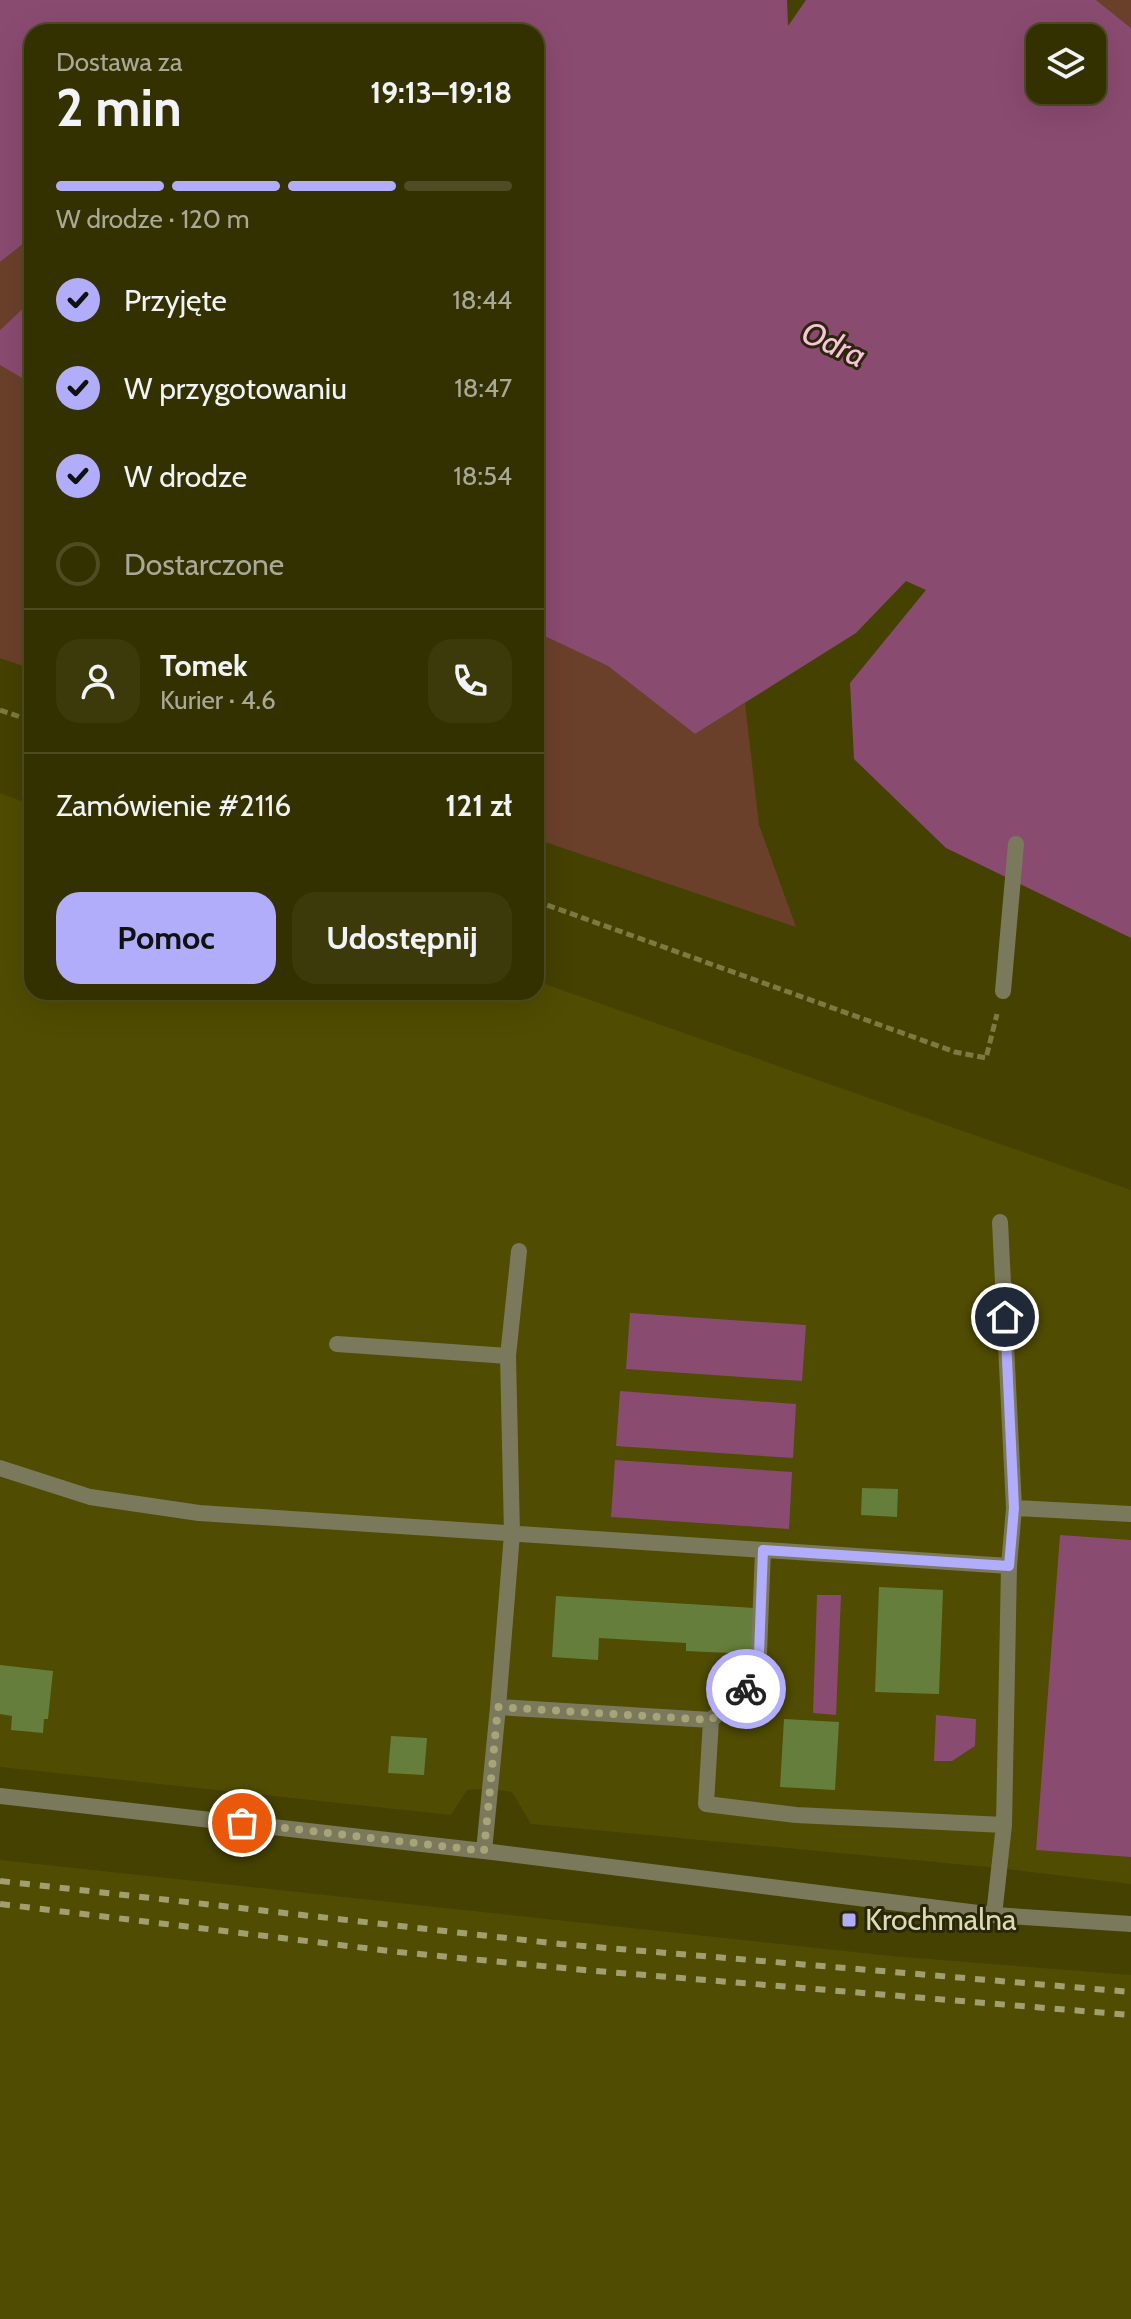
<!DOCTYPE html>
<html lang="pl">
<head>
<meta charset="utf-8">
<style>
	body { margin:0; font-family:Cabin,sans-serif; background:#3c390b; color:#f1f3f6; height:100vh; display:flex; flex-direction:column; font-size:30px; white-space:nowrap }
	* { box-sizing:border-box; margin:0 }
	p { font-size:26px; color:#a9a999 }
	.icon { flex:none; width:44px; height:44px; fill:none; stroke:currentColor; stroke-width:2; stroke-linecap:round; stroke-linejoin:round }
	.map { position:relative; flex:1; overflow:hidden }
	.sheet { position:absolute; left:24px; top:24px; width:520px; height:976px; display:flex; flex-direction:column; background:#343101; border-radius:24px; box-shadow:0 8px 32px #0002,0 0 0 2px #4e4c23 }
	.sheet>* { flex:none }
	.fabs { position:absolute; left:1026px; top:24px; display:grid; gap:16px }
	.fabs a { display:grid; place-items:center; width:80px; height:80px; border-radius:16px; background:#343101; box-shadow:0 8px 32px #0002,0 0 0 2px #4e4c23; font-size:40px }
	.pin { position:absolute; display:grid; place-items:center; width:68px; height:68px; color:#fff; margin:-34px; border:4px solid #fff; border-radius:50%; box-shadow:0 2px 8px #0007 }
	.courier { position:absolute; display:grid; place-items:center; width:80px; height:80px; margin:-40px; border:6px solid #b1adfa; border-radius:50%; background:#fff; color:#222; box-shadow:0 2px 10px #0007 }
	.summary em { font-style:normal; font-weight:700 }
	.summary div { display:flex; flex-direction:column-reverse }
	.summary { display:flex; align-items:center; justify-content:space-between; height:136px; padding:0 32px }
	h1 { font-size:52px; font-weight:700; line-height:60px }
	.bar { display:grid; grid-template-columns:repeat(4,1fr); gap:12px 8px; align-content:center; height:96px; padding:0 32px }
	.bar i { height:10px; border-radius:6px; background:#4e4c23 }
	.bar .current { background:#b1adfa }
	.bar p { grid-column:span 4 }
	.line { display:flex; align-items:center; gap:20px; padding:0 32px; border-top:2px solid #4e4c23 }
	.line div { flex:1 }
	.round { display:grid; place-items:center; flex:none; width:84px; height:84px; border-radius:24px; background:#3c390b }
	ol { padding:0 32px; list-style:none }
	li { display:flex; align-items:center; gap:24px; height:88px }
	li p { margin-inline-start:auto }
	li .icon { padding:8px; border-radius:50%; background:#b1adfa; color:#111; stroke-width:4 }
	li:last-child { color:#a9a999 }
	li i { width:44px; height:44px; border:4px solid #4e4c23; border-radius:50% }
	.button { display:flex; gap:16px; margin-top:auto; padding:16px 32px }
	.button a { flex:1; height:92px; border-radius:24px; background:#b1adfa; color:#111; font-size:32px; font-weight:700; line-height:92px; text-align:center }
	.button a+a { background:#3c390b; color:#f1f3f6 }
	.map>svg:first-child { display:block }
	.built { fill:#504c02 }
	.green { fill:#6b402b }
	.water { fill:#8a4b70; fill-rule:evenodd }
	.building { fill:#667e3b }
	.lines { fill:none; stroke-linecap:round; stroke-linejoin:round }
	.path { stroke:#7c7942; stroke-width:5; stroke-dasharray:8 4; stroke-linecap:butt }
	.lane { stroke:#7a795b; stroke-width:16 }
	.street { stroke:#7a795b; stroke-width:16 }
	.rail { stroke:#a19f6f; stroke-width:6; stroke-dasharray:10 10; stroke-linecap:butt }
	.done { stroke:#a7a577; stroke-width:8; stroke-dasharray:0 14.4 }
	.route { stroke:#b1adfa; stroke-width:10 }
	.poi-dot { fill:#b1adfa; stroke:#292707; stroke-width:3 }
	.labels { text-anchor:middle; stroke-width:6; stroke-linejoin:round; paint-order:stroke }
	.poi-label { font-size:30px; fill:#dcdbb6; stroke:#292707; text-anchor:start }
	.water-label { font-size:32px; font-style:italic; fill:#fbc1e0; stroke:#292707 }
</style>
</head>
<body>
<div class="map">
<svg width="1131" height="2319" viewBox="0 0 1131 2319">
	<rect width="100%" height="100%" fill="#454101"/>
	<path class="built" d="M0,793L32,805V992H536V981L1131,1190V1884L998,1868L531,1824L512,1792L491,1789L467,1790L451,1815L0,1767Z
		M0,1860L891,1956L1131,1975V2319H0Z"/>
	<path class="green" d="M1096,0H1131V28Z
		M32,237V300L0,330V262Z
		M0,365L32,384V669L0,658Z
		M536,632L608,666L695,734L745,703L759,825L796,927L536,839Z"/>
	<path class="water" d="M0,0H787L788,26L806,0H1096L1131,28V938L946,848L854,759L850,683L926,590L906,581L856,633L695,734L608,666L536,632V32H32V237L0,262ZM1040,38H1092V90H1040Z
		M32,300V384L0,365V330Z
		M630,1313L806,1325L802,1381L626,1369Z
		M620,1391L796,1404L793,1458L616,1446Z
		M615,1460L792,1472L789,1529L611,1517Z
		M1060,1535L1131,1540V1857L1036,1850Z
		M817,1595H841L836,1715L813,1713Z
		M936,1715L976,1719L975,1746L952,1761H934Z"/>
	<path class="building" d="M862,1488L898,1489L897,1517L861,1515Z
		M879,1587L943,1590L939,1694L875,1692Z
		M556,1596L755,1608L754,1654L686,1651V1643L599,1638L598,1660L552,1657Z
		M0,1665L53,1671L48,1719H44L43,1733L11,1730L12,1716L0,1714Z
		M784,1719L839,1722L835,1790L780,1787Z
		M391,1736L427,1738L424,1775L388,1773Z"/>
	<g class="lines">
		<path class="path" d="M0,710L32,721
			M536,901L955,1052L986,1058L997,1014"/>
		<path class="lane" d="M1003,991L1016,844
			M1000,1222L1014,1508
			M337,1344L508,1356
			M0,1468L90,1497L199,1513L1009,1566
			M498,1707L711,1720L706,1804L796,1815L1004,1825
			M711,1720L758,1679L763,1550
			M484,1851L498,1707L512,1534L508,1356L519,1251
			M994,1915L1004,1825L1009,1566L1014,1508L1131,1514"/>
		<path class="street" d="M0,1796L484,1851L994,1915L1131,1924"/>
		<path class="rail" d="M0,1881L560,1944L1131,1992
			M0,1904L398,1952L584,1970L1131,2015"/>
	</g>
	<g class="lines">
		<path class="done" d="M242,1823L484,1851L498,1707L711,1720L746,1689"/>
		<path class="route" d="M746,1689L758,1679L763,1550L1009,1566L1014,1508L1005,1317"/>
	</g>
	<rect class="poi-dot" x="841" y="1912" width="16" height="16" rx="4"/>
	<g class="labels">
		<g class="poi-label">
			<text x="865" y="1930">Krochmalna</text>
		</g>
		<g class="water-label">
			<text transform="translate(834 344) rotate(25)" y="11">Odra</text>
		</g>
	</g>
</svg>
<div class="fabs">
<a><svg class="icon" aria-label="layers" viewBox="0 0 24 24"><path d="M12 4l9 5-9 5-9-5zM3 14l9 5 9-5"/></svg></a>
</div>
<div class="pin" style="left:242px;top:1823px;background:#ea580c"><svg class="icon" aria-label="bag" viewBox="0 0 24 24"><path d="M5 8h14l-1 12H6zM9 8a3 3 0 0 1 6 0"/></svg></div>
<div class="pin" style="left:1005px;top:1317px;background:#1f2937"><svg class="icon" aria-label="home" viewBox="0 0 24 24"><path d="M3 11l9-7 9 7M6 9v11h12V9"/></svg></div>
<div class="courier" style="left:746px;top:1689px"><svg class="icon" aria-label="bike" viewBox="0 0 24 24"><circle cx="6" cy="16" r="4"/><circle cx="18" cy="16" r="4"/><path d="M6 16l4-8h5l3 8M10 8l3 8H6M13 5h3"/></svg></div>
<section class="sheet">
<div class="summary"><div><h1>2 min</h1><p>Dostawa za</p></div><em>19:13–19:18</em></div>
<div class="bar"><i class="current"></i><i class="current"></i><i class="current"></i><i></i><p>W drodze · 120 m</p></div>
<ol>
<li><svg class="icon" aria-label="check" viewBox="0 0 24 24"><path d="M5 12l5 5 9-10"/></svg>Przyjęte<p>18:44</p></li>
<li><svg class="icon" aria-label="check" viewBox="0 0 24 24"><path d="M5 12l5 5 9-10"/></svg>W przygotowaniu<p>18:47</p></li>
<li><svg class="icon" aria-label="check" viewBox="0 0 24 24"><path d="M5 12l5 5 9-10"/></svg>W drodze<p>18:54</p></li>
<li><i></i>Dostarczone</li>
</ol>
<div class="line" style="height:144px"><a class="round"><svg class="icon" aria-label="person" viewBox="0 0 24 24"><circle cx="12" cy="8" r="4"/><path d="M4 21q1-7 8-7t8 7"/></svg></a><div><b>Tomek</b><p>Kurier · 4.6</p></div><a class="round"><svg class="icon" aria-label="phone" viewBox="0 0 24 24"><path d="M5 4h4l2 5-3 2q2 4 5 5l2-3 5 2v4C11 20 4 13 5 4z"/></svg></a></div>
<div class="line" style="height:104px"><div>Zamówienie #2116</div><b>121 zł</b></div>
<div class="button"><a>Pomoc</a><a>Udostępnij</a></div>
</section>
</div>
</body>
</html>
